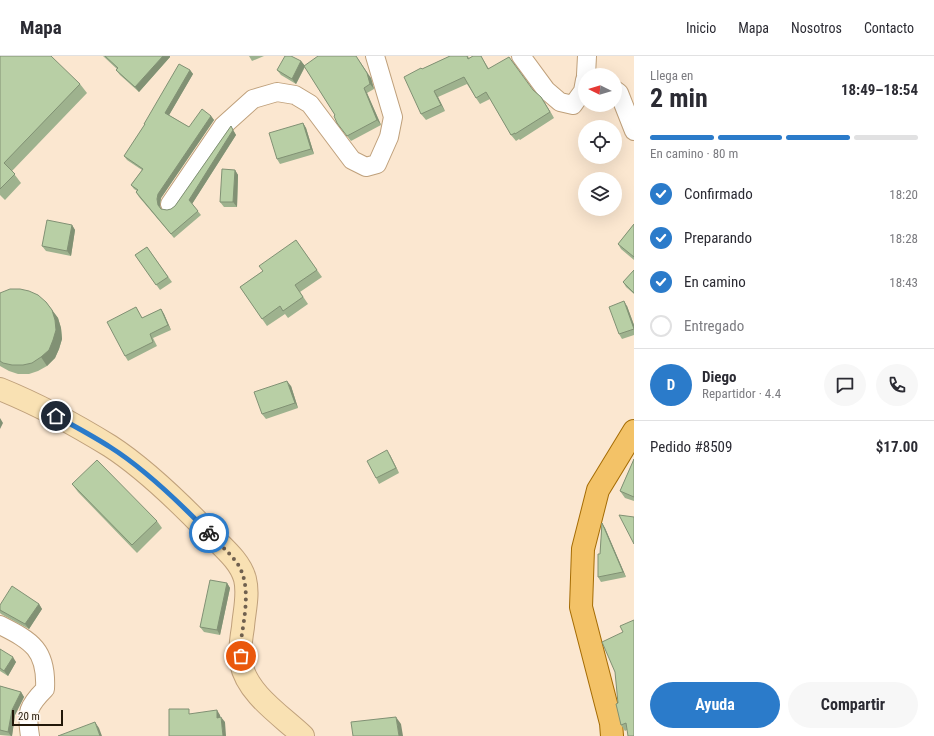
<!DOCTYPE html>
<html lang="es">
<head>
<meta charset="utf-8">
<style>
	body { margin:0; font-family:"Roboto Condensed",sans-serif; background:#f7f7f7; color:#2b2b33; height:100vh; display:flex; flex-direction:column; font-size:15px; white-space:nowrap }
	* { box-sizing:border-box; margin:0 }
	p { font-size:13px; color:#7c7c81 }
	.icon { flex:none; width:22px; height:22px; fill:none; stroke:currentColor; stroke-width:2; stroke-linecap:round; stroke-linejoin:round }
	.map { position:relative; flex:1; overflow:hidden }
	.side { display:flex; flex-direction:column; background:#fff; width:300px }
	.side>* { flex:none }
	.needle { width:26px; rotate:275deg }
	.buttons { position:absolute; left:578px; top:12px; display:grid; gap:8px }
	.buttons a { display:grid; place-items:center; width:44px; height:44px; border-radius:50%; background:#fff; box-shadow:0 4px 16px #0002; font-size:20px }
	.scale { position:absolute; left:12px; bottom:10px; width:51px; box-sizing:border-box; padding-left:4px; border:2px solid #231809; border-top:0; font-size:11px; line-height:14px; white-space:nowrap; color:#231809; -webkit-text-stroke:3px #fdf7ef; paint-order:stroke }
	.pin { position:absolute; display:grid; place-items:center; width:34px; height:34px; color:#fff; margin:-17px; border:2px solid #fff; border-radius:50%; box-shadow:0 1px 4px #0007 }
	.courier { position:absolute; display:grid; place-items:center; width:40px; height:40px; margin:-20px; border:3px solid #2b7bca; border-radius:50%; background:#fff; color:#222; box-shadow:0 1px 5px #0007 }
	.summary em { font-style:normal; font-weight:700 }
	.summary div { display:flex; flex-direction:column-reverse }
	.summary { display:flex; align-items:center; justify-content:space-between; height:68px; padding:0 16px }
	h1 { font-size:26px; font-weight:700; line-height:30px }
	.bar { display:grid; grid-template-columns:repeat(4,1fr); gap:6px 4px; align-content:center; height:48px; padding:0 16px }
	.bar i { height:5px; border-radius:3px; background:#e1e1e2 }
	.bar .on { background:#2b7bca }
	.bar p { grid-column:span 4 }
	.line { display:flex; align-items:center; gap:10px; padding:0 16px; border-top:1px solid #e1e1e2 }
	.line div { flex:1 }
	.round { display:grid; place-items:center; flex:none; width:42px; height:42px; border-radius:21px; background:#f7f7f7 }
	ol { padding:0 16px; list-style:none }
	li { display:flex; align-items:center; gap:12px; height:44px }
	li p { margin-inline-start:auto }
	li .icon { padding:4px; border-radius:50%; background:#2b7bca; color:#fff; stroke-width:4 }
	li:last-child { color:#7c7c81 }
	li i { width:22px; height:22px; border:2px solid #e1e1e2; border-radius:50% }
	.button { display:flex; gap:8px; margin-top:auto; padding:8px 16px }
	.button a { flex:1; height:46px; border-radius:24px; background:#2b7bca; color:#fff; font-size:16px; font-weight:700; line-height:46px; text-align:center }
	.button a+a { background:#f7f7f7; color:#2b2b33 }
	header { display:flex; align-items:center; gap:24px; box-sizing:border-box; height:56px; padding:0 20px; background:#fff; border-bottom:1px solid #e1e1e2 }
	header strong { font-size:19px }
	nav { display:flex; gap:22px; margin-inline-start:auto; font-size:14px }
	main { display:flex; flex:1; min-height:0 }
	.map>svg:first-child { display:block }
	.lines { fill:none; stroke-linecap:round; stroke-linejoin:round }
	.street-casing { stroke:#bfa07b; stroke-width:20 }
	.secondary-casing { stroke:#bfa07b; stroke-width:24 }
	.primary-casing { stroke:#a56c04; stroke-width:24 }
	.street { stroke:#fff; stroke-width:18 }
	.secondary { stroke:#f9e1b3; stroke-width:22 }
	.primary { stroke:#f3c267; stroke-width:22 }
	.wall { fill:#9eb28e }
	.shaded-wall { fill:#819174 }
	.building { fill:#b8cfa5; stroke:#819174 }
	.done { stroke:#6f604f; stroke-width:4; stroke-dasharray:0 7.2 }
	.route { stroke:#2b7bca; stroke-width:5 }
</style>
</head>
<body>
<header>
<strong>Mapa</strong>
<nav><a>Inicio</a><a>Mapa</a><a>Nosotros</a><a>Contacto</a></nav>
</header>
<main>
<div class="map">
<svg width="634" height="680" viewBox="0 0 634 680">
	<rect width="100%" height="100%" fill="#fbe7d0"/>
	<g class="lines">
		<defs>
			<path id="street" d="M521,0L546,34L560,46L573,49L583,35L585,24
				M586,19L587,0
				M615,34L619,37L634,75
				M170,148L223,70L253,43L277,36L295,39L310,48L352,104L366,111L377,108L389,81L393,61L375,0
				M0,569C32,585 47,594 45,633C28,650 26,656 30,680"/>
			<path id="secondary" d="M0,333C37,348 76,369 110,390C144,412 180,447 208,476C221,490 240,504 245,523C249,539 244,556 243,571C241,583 239,596 241,607C247,638 282,660 303,680"/>
			<path id="primary" d="M612,680L611,667L581,551L583,493L598,434L634,375"/>
		</defs>
		<use href="#street" class="street-casing"/>
		<use href="#secondary" class="secondary-casing"/>
		<use href="#primary" class="primary-casing"/>
		<use href="#street" class="street"/>
		<use href="#secondary" class="secondary"/>
		<use href="#primary" class="primary"/>
	</g>
	<path class="wall" d="M0,0L80,28L87,37L12,115L21,127L5,144L0,139Z
		M103,0H170V1L139,36L120,19L116,14L117,13Z
		M249,0H264L252,5Z
		M450,0H468L469,2L473,0H481L489,13L533,34L541,41L554,62L520,84L519,83L516,85L511,79L490,43L480,48L476,42L467,28L438,41L445,55L426,64L421,58L422,13Z
		M301,5L305,10L371,22L374,33L367,37L381,69L351,85L337,67L335,59L305,11L296,28L281,19L277,14Z
		M190,14L193,18L169,59L189,71L211,60L214,64L161,142L160,148V151L161,153L167,154L171,153L175,150L231,70L236,79L192,148L201,159L174,182L139,141L136,136L137,135L134,133L131,129L142,114L127,104L124,100L145,69L144,68Z
		M303,67L306,72L314,98L280,108L277,103Z
		M235,114L238,119L237,151H224L220,146Z
		M634,168V204L621,193L618,188Z
		M72,169L75,174L71,200L46,195L42,190Z
		M296,184L322,221L300,236L308,248L288,262L285,258L267,270L240,231L263,215Z
		M147,191L172,226L160,234L135,199Z
		M634,214V238L626,231L623,226Z
		M0,237L46,246L58,262L61,272L62,283L59,293L55,302L47,310L38,315L29,318H18L9,315L0,310Z
		M627,250L634,269V279L622,283L619,278Z
		M136,251L142,262L161,253L164,258L171,274L153,282L157,290L128,305L125,300Z
		M291,330L298,352L266,363L262,358Z
		M390,399L399,417L379,428L376,422Z
		M634,403V445L625,442L620,435Z
		M72,428L157,465L162,472L137,497L78,436Z
		M602,467L605,472L626,521L601,526L598,521L600,498Z
		M227,527L230,532L220,579L204,576L200,571Z
		M39,548L42,553L29,573L1,558L0,557V549Z
		M623,576L627,674L625,675L621,669L618,647Z
		M0,593L16,606L8,620L0,615Z
		M0,630L21,636L24,641L15,659L12,680L0,679Z"/>
	<path class="shaded-wall" d="M163,0H170V1L139,36L135,31Z
		M356,0L371,22L374,33L370,28Z
		M301,5L305,10L296,28L292,23Z
		M190,14L193,18L168,61L165,57Z
		M364,32L367,37L381,69L377,64Z
		M434,35L438,41L445,55L441,49Z
		M541,41L545,47L554,62L550,56Z
		M211,60L214,64L161,142L160,148L161,153L158,149L157,143L158,138Z
		M303,67L306,72L314,98L311,93Z
		M233,74L236,79L192,148L189,144Z
		M235,114L238,119L237,151L233,146Z
		M72,169L75,174L71,200L67,195Z
		M624,245L627,250L634,269V273Z
		M161,253L164,258L171,274L168,269Z
		M52,254L58,262L61,272L62,283L59,293L55,302L47,310L41,301Z
		M287,325L291,330L298,352L295,347Z
		M0,362L3,367L0,373Z
		M387,394L390,399L399,417L396,412Z
		M602,467L605,472L626,521L623,516Z
		M227,527L230,532L220,579L217,574Z
		M39,548L42,553L29,573L25,568Z
		M13,601L16,606L8,620L4,615Z
		M21,636L24,641L15,659L12,680H11L8,676L12,654Z
		M217,654L220,659L221,667L217,662Z
		M221,661L225,666L226,680H223Z
		M396,661L401,668L403,680H399Z
		M95,666L99,672L102,680H100Z"/>
	<path class="building" d="M0,0H51L80,28L4,107L15,118L0,133Z
		M105,0H163L135,31L116,14L118,12Z
		M285,0H291L301,5L292,23L277,14Z
		M318,0H356L367,17L370,28L364,32L377,64L347,80L337,67L334,60L335,59L304,10Z
		M450,0H467L468,3L473,0H481L488,13L509,1L533,34L541,41L550,56L515,78V77L511,79L486,36L476,42L464,21L434,35L441,49L421,58L404,21L421,12L422,13Z
		M179,8L190,14L165,57L189,71L202,53L211,60L158,138L157,143L158,149L161,153L167,154L171,153L175,150L231,70L233,74L189,144L198,155L171,178L136,136L138,134L131,129L143,113L124,100L145,68H144Z
		M303,67L311,93L277,103L269,77Z
		M222,113L235,114L233,146H220Z
		M47,164L72,169L67,195L42,190Z
		M634,168V201L618,188Z
		M296,184L317,214L295,229L303,241L283,255L280,250L262,263L240,231L263,215L259,210Z
		M147,191L168,221L156,229L135,199Z
		M634,214V237L623,226Z
		M10,233H20L29,235L38,239L46,246L52,254L55,264L56,274L53,284L49,294L41,301L32,307L23,309H12L3,307L0,305V237Z
		M624,245L634,273L619,278L609,251Z
		M136,251L142,262L161,253L168,269L150,278L153,286L125,300L107,266Z
		M287,325L295,347L262,358L254,336Z
		M387,394L396,412L376,422L367,405Z
		M634,403V441L620,435Z
		M97,404L157,465L132,489L72,428Z
		M619,459L634,461V488Z
		M602,467L623,516L598,521V498H600Z
		M210,524L227,527L217,574L200,571Z
		M12,530L39,548L25,568L0,554V549Z
		M634,564V680H628L626,667L621,669L616,648L618,647L615,616L602,586L623,576L620,570Z
		M0,593L13,601L4,615L0,612Z
		M0,630L21,636L12,654L8,676L0,674Z
		M169,653H189V658L217,654V662L221,661L223,680H169Z
		M396,661L399,680H353L351,666Z
		M95,666L100,680H58Z"/>
	<g class="lines">
		<path class="done" d="M209,477C218,487 229,496 237,507C253,530 243,566 240,592L241,600"/>
		<path class="route" d="M56,360C74,370 93,380 110,391C145,413 180,447 209,477"/>
	</g>
</svg>
<div class="buttons">
<a><svg class="needle" viewBox="-14 -14 28 28"><path d="M0-13l5 13h-10z" fill="#e53935"/><path d="M0 13l5-13h-10z" fill="#7c7c81"/></svg></a>
<a><svg class="icon" aria-label="locate" viewBox="0 0 24 24"><circle cx="12" cy="12" r="6"/><path d="M12 2v4M12 18v4M2 12h4M18 12h4"/></svg></a>
<a><svg class="icon" aria-label="layers" viewBox="0 0 24 24"><path d="M12 4l9 5-9 5-9-5zM3 14l9 5 9-5"/></svg></a>
</div>
<div class="scale">20 m</div>
<div class="pin" style="left:241px;top:600px;background:#ea580c"><svg class="icon" aria-label="bag" viewBox="0 0 24 24"><path d="M5 8h14l-1 12H6zM9 8a3 3 0 0 1 6 0"/></svg></div>
<div class="pin" style="left:56px;top:360px;background:#1f2937"><svg class="icon" aria-label="home" viewBox="0 0 24 24"><path d="M3 11l9-7 9 7M6 9v11h12V9"/></svg></div>
<div class="courier" style="left:209px;top:477px"><svg class="icon" aria-label="bike" viewBox="0 0 24 24"><circle cx="6" cy="16" r="4"/><circle cx="18" cy="16" r="4"/><path d="M6 16l4-8h5l3 8M10 8l3 8H6M13 5h3"/></svg></div>
</div>
<section class="side">
<div class="summary"><div><h1>2 min</h1><p>Llega en</p></div><em>18:49–18:54</em></div>
<div class="bar"><i class="on"></i><i class="on"></i><i class="on"></i><i></i><p>En camino · 80 m</p></div>
<ol>
<li><svg class="icon" aria-label="check" viewBox="0 0 24 24"><path d="M5 12l5 5 9-10"/></svg>Confirmado<p>18:20</p></li>
<li><svg class="icon" aria-label="check" viewBox="0 0 24 24"><path d="M5 12l5 5 9-10"/></svg>Preparando<p>18:28</p></li>
<li><svg class="icon" aria-label="check" viewBox="0 0 24 24"><path d="M5 12l5 5 9-10"/></svg>En camino<p>18:43</p></li>
<li><i></i>Entregado</li>
</ol>
<div class="line" style="height:72px"><b class="round" style="background:#2b7bca;color:#fff">D</b><div><b>Diego</b><p>Repartidor · 4.4</p></div><a class="round"><svg class="icon" aria-label="chat" viewBox="0 0 24 24"><path d="M4 5h16v11H9l-5 4z"/></svg></a><a class="round"><svg class="icon" aria-label="phone" viewBox="0 0 24 24"><path d="M5 4h4l2 5-3 2q2 4 5 5l2-3 5 2v4C11 20 4 13 5 4z"/></svg></a></div>
<div class="line" style="height:52px"><div>Pedido #8509</div><b>$17.00</b></div>
<div class="button"><a>Ayuda</a><a>Compartir</a></div>
</section>
</main>
</body>
</html>
